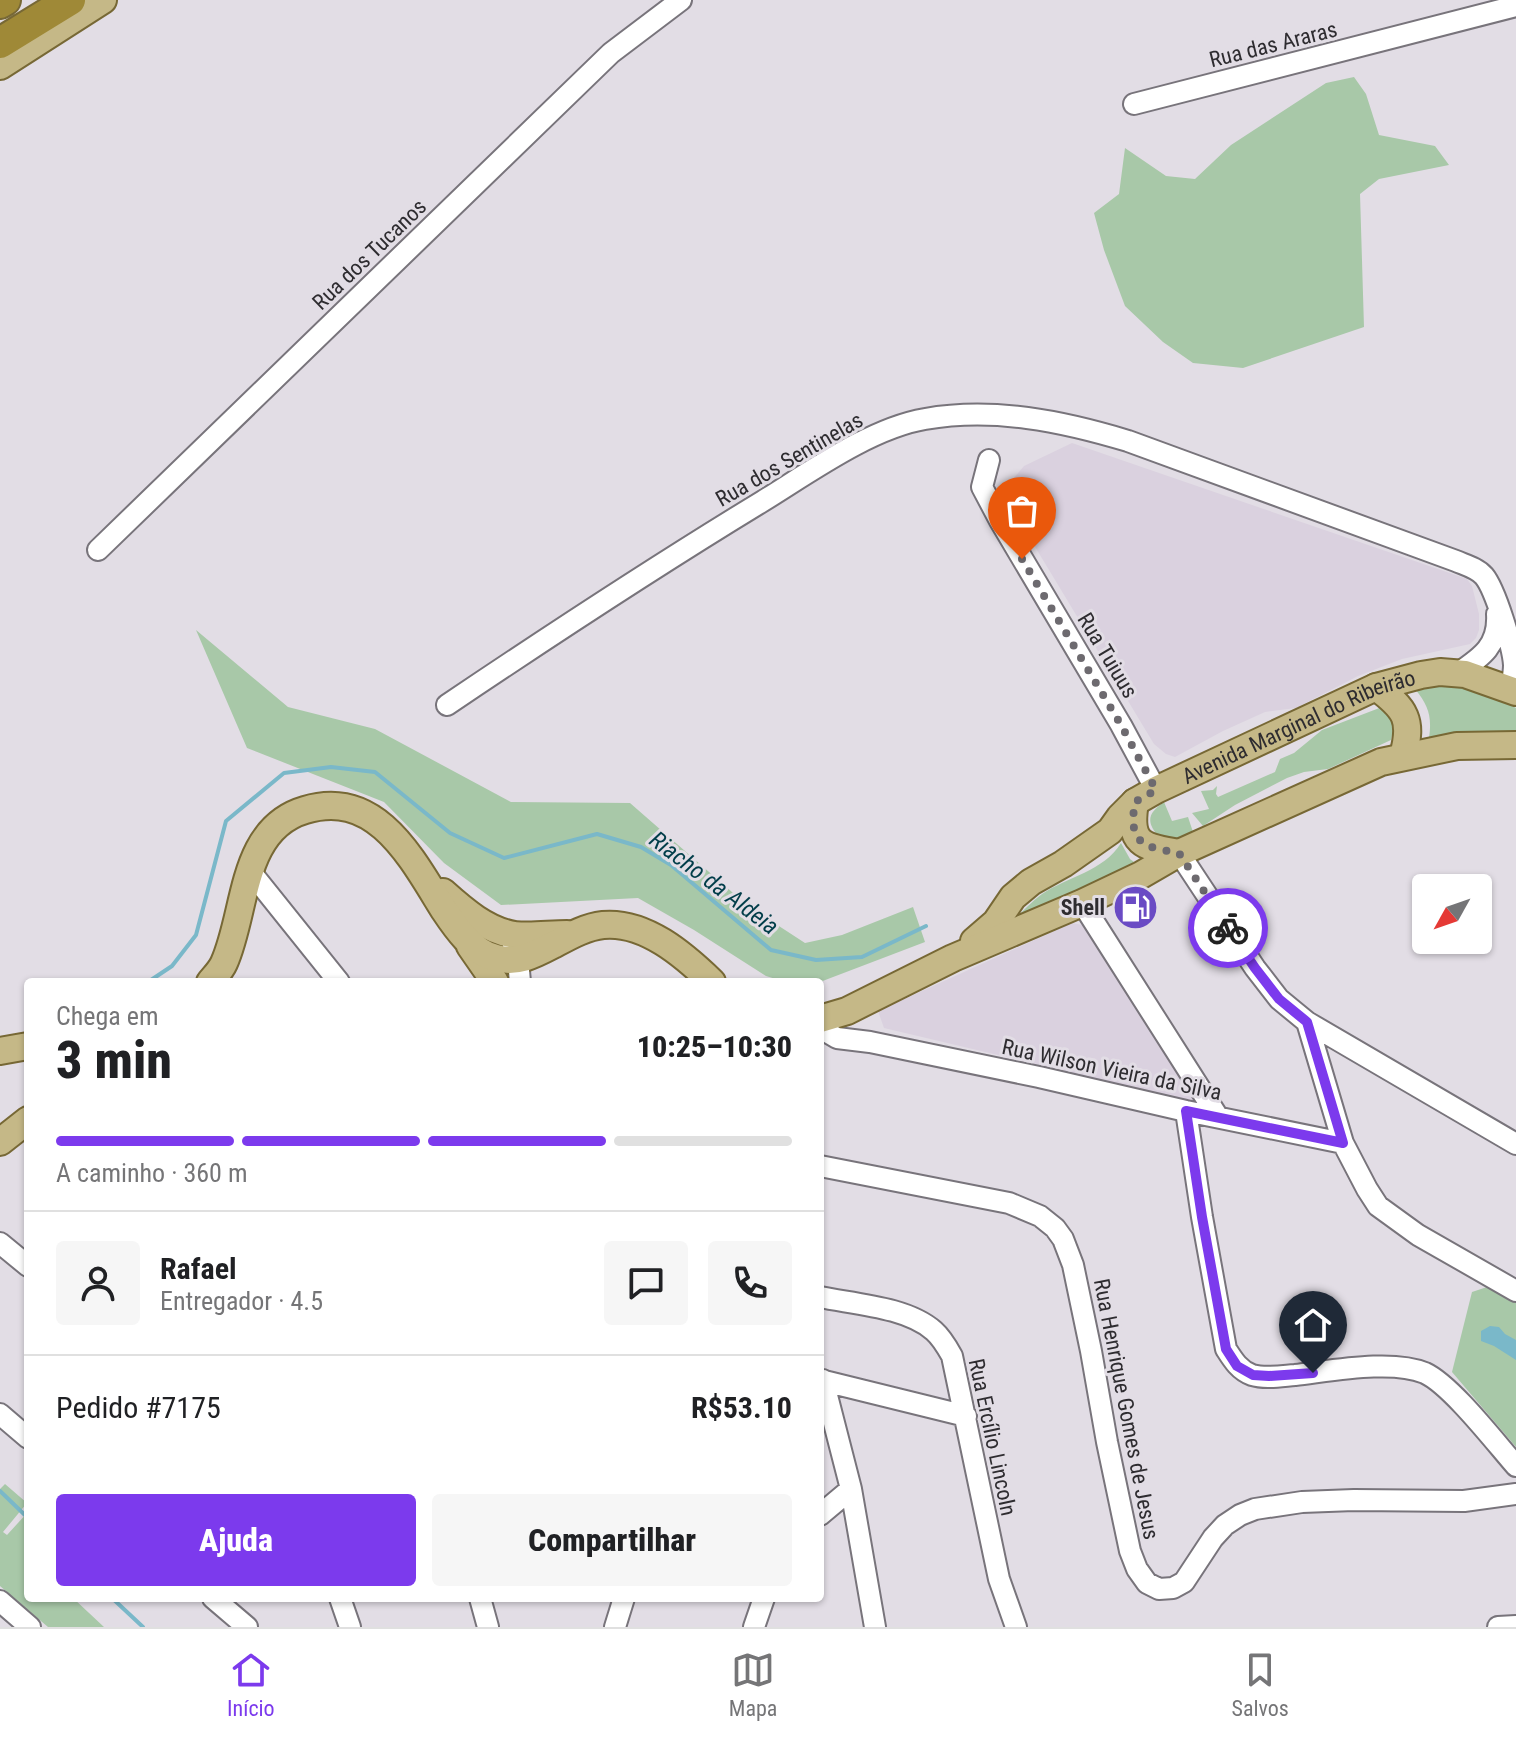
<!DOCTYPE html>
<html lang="pt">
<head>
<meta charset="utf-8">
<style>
	body { margin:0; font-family:"Roboto Condensed",sans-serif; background:#f6f6f6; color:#202124; height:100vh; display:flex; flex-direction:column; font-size:30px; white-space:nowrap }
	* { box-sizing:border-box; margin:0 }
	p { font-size:26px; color:#757577 }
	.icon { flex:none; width:44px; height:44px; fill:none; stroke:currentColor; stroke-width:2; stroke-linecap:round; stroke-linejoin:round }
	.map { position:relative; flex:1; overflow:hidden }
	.drawer { position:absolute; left:24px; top:978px; width:800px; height:624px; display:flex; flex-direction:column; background:#fff; border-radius:8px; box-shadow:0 2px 6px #0004 }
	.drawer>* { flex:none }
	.needle { width:52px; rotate:230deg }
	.fabs { position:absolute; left:1412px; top:874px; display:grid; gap:16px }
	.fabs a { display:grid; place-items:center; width:80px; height:80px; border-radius:8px; background:#fff; box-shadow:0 2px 6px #0004; font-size:40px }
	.pin { position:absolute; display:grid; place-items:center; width:68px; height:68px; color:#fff; margin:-82px -34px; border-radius:50% 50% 50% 0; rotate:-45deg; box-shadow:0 0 8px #0007 }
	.pin .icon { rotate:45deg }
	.courier { position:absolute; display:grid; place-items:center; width:80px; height:80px; margin:-40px; border:6px solid #7c3aed; border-radius:50%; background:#fff; color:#222; box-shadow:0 2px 10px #0007 }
	.head em { font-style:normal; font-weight:800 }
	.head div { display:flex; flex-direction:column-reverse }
	.head { display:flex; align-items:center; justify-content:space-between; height:136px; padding:0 32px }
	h1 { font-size:52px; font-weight:800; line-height:60px }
	.bar { display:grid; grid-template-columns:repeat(4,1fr); gap:12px 8px; align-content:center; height:96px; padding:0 32px }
	.bar i { height:10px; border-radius:6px; background:#e0e0e0 }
	.bar .on { background:#7c3aed }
	.bar p { grid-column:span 4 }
	.line { display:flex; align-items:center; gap:20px; padding:0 32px; border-top:2px solid #e0e0e0 }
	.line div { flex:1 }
	.round { display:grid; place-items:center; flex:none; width:84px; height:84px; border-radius:8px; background:#f6f6f6 }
	.action { display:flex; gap:16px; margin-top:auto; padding:16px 32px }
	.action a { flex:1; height:92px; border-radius:8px; background:#7c3aed; color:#fff; font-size:32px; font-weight:800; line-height:92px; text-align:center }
	.action a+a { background:#f6f6f6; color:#202124 }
	.tab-bar { display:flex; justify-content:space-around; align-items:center; height:112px; border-top:2px solid #e0e0e0; background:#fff; font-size:22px; color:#757577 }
	.tab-bar a { display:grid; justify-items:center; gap:4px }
	.tab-bar .on { color:#7c3aed }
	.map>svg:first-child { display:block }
	.built { fill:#dad1df }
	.green { fill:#a8c8a8 }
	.water { fill:#7ab8c9 }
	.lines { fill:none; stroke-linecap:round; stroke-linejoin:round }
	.stream { stroke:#7ab8c9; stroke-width:4 }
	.minor-casing { stroke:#78747b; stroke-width:24 }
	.major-casing { stroke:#776835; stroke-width:30 }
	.highway-casing { stroke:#776835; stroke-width:34 }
	.minor { stroke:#fff; stroke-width:20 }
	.major { stroke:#c5b887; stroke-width:26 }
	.highway { stroke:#9f8937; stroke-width:30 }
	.done { stroke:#6d6a6f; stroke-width:8; stroke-dasharray:0 14.4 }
	.route { stroke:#7c3aed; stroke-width:10 }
	.labels { text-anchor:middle; stroke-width:6; stroke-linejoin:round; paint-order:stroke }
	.street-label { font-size:22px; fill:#2e2c30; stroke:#e2dde5 }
	.poi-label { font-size:22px; font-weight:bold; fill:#2e2c30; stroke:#e2dde5; text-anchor:end }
	.water-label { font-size:24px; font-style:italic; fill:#013d49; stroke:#e2dde5 }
</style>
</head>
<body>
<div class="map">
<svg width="1516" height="1627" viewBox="0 0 1516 1627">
	<rect width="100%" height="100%" fill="#e2dde5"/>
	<path class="built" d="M1072,443L1467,579L1472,586L1479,614V630L1476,638L1470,644L1402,659L1358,676L1296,708L1265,712L1223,731L1175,757L1166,754L1154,744L1002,492L1024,466Z
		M1072,923L1082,925L1196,1099L1192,1101L884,1028L878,1011Z"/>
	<path class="green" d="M1354,77L1366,94L1379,135L1435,146L1449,165L1379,179L1360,194L1364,327L1243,368L1193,363L1163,342L1125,306L1104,250L1094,213L1119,194L1125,148L1166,176L1195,179L1231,145L1326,83Z
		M196,630L288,707L375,729L511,802L630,803L748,906L805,943L842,935L913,907L925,942L820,982H786L766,976L694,930L638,898L501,905L444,863L384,802L247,748Z
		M1445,684C1472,685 1492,695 1516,708V734L1492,731L1429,738C1432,717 1429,706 1415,689Z
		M1382,707C1393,720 1395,723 1391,740L1328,769L1304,772L1287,778L1235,805L1203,826L1192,813L1209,809L1201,791L1213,790L1217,786L1216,794L1218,797L1275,772L1280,759L1294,753L1322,730Z
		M1164,802L1172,821L1188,817L1193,832C1180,837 1173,840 1160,838C1145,822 1148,813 1164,802Z
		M1121,843L1130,859L1138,865L1014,920C1023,911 1031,902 1042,894C1067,877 1104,871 1121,843Z
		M1493,1285L1516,1298V1447L1452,1372L1472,1292Z
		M5,1484L27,1503L3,1532L7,1535L28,1512V1598H73L104,1627H48L0,1586V1489Z"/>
	<path class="water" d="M1490,1326L1499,1327L1505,1334L1516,1340V1360L1494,1346L1481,1341V1331Z"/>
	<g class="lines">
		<path class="stream" d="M148,982L172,966L196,935L226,821L284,773L331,767L375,772L450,833L504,858L597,834L641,847L671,865L771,950L816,960L862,957L926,926
			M0,1491L28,1518
			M112,1598L143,1627"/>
		<defs>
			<path id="minor" d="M1134,104L1516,6
				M989,460L982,487L1000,521L1121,725L1156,790
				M98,550L611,53L681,0
				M1458,673C1482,657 1499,645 1497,614
				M447,705C551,635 656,566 763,501C810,472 871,428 925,419C993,407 1062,421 1128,441L1456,561C1465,565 1477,568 1484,576C1495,589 1513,647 1514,665C1514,673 1512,682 1511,690
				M1179,853L1255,968L1279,999L1307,1022L1516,1144
				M250,871L339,982
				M1082,903L1218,1117
				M513,947L518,960L520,982
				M1307,1022L1343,1143L1367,1189L1378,1206L1418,1235L1516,1291
				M820,1028L837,1038L870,1042L1039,1077L1186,1111L1343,1143
				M1186,1111L1202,1217L1226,1349C1233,1360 1239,1370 1252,1375C1265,1379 1282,1376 1295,1375C1331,1371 1392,1359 1425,1373C1451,1385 1495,1442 1516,1466
				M820,1166L1009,1203L1040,1216L1055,1228L1063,1239L1073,1265L1091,1351L1107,1442L1130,1551L1137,1569L1147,1583L1159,1589L1173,1588L1184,1582L1213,1538L1225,1525L1240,1515L1255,1509L1302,1502L1354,1500L1464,1501L1516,1494
				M0,1243L28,1266
				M820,1297C854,1304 907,1307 934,1331C942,1338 947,1347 952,1356L999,1579L1016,1627
				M820,1380L966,1416
				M823,1380L851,1489L875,1627
				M0,1414L28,1438
				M820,1515L851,1489
				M213,1598L247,1627
				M340,1598L350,1627
				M480,1598L488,1627
				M0,1601L30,1627
				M615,1627L624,1598
				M754,1627L764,1598
				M1498,1627L1516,1626"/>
			<g id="major">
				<path d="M0,66L103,0"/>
				<path d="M1376,687C1406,709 1413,720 1403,756"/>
				<path d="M1135,802C1128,844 1142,847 1179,853"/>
				<path d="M443,892C463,910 487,931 515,935C531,937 550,934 567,934"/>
				<path id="s1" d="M974,941L996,922L1013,897L1031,882L1063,864L1110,831L1120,817L1135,802L1156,790L1376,687L1421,675L1440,672L1465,674L1516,692"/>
				<path d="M470,946L495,982"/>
				<path d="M210,982C215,976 221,970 224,963C247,912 240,829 305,810C377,788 412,859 444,910C456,928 473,953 496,958C517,964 534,955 553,945C568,937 585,927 603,925C645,921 684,955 712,982"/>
				<path d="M820,1019L847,1011L953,958L1082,903L1141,875L1179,853L1381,762L1457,746L1516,745"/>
				<path d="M0,1051L28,1046"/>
				<path d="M0,1142L28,1120"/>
			</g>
			<path id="highway" d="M0,3L5,0
				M0,43L70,0"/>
		</defs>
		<use href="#minor" class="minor-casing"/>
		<use href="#major" class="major-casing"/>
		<use href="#highway" class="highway-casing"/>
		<use href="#minor" class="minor"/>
		<use href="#major" class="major"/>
		<use href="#highway" class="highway"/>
	</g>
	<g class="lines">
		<path class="done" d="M1022,559L1121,725L1156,790L1135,802C1128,843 1142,847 1179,853L1228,928"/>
		<path class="route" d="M1228,928L1255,968L1279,999L1307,1022L1343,1143L1186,1111L1202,1217L1226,1349L1237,1366L1253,1375L1269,1376L1313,1373"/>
	</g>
	<defs>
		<symbol id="fuel-disc" viewBox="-11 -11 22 22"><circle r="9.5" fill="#6a4bc4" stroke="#e2dde5"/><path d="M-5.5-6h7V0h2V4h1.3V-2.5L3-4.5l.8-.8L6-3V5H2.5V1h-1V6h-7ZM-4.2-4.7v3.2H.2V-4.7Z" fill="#fff"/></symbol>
	</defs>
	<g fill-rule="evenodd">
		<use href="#fuel-disc" x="1110" y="882" width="51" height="51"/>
	</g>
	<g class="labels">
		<g class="street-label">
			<text transform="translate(1273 44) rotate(-14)" y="8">Rua das Araras</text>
			<text transform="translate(369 254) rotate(-44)" y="8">Rua dos Tucanos</text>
			<text transform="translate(789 459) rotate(-30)" y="8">Rua dos Sentinelas</text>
			<text transform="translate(1108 655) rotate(59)" y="8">Rua Tuiuus</text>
			<text dy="8" stroke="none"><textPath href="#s1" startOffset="396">Avenida Marginal do Ribeirão</textPath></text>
			<text transform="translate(1112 1069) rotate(12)" y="8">Rua Wilson Vieira da Silva</text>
			<text transform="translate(1127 1409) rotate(79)" y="8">Rua Henrique Gomes de Jesus</text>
			<text transform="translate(993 1437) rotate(78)" y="8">Rua Ercílio Lincoln</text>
		</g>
		<g class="poi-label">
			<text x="1105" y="915">Shell</text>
		</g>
		<g class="water-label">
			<text transform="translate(714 883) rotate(37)" y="8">Riacho da Aldeia</text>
		</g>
	</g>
</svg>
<div class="fabs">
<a><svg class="needle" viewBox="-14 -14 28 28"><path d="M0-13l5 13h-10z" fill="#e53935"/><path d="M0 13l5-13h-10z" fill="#757577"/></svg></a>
</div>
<div class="pin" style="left:1022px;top:559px;background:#ea580c"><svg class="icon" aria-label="bag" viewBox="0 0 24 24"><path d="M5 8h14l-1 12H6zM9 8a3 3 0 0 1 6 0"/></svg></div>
<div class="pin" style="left:1313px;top:1373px;background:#1f2937"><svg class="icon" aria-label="home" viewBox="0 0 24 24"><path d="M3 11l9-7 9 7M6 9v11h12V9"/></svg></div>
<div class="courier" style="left:1228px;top:928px"><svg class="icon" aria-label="bike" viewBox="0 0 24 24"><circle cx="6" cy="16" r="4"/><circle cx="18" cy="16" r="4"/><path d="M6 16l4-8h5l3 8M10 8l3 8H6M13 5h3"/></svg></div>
<section class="drawer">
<div class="head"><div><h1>3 min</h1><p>Chega em</p></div><em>10:25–10:30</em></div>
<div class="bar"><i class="on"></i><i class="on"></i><i class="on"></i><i></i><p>A caminho · 360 m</p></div>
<div class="line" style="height:144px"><a class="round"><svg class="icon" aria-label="person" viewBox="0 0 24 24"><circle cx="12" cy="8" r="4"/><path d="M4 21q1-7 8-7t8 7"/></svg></a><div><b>Rafael</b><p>Entregador · 4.5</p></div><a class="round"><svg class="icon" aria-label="chat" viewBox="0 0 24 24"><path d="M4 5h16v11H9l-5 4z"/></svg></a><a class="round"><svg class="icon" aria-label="phone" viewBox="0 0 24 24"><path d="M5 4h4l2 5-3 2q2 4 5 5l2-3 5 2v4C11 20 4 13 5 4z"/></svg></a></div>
<div class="line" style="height:104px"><div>Pedido #7175</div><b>R$53.10</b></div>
<div class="action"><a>Ajuda</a><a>Compartilhar</a></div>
</section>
</div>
<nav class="tab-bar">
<a class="on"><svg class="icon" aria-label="home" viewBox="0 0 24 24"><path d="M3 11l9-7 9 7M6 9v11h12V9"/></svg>Início</a>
<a><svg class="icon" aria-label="map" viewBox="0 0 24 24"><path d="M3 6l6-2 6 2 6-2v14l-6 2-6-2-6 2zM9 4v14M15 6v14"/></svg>Mapa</a>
<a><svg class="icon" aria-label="saved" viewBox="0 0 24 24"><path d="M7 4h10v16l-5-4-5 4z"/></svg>Salvos</a>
</nav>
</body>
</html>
